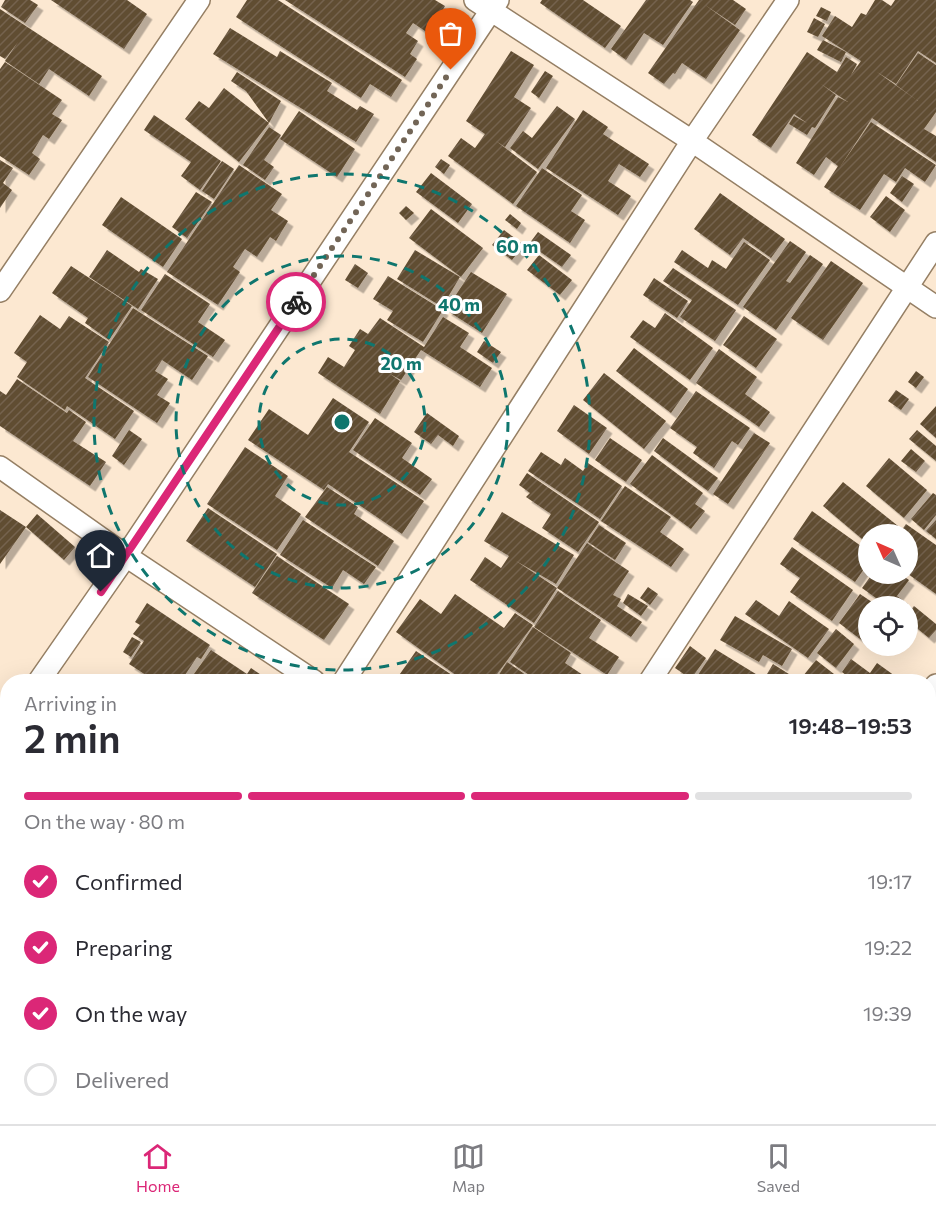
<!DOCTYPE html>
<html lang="en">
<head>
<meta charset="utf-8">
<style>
	body { margin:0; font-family:Commissioner,sans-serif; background:#f2f2f3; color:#2b2b33; height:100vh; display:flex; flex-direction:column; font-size:22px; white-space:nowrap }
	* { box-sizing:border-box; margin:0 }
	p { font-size:20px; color:#7c7c81 }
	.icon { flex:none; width:33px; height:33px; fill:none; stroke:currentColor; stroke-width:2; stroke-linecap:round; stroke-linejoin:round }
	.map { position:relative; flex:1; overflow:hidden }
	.details { position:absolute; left:0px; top:674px; width:936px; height:452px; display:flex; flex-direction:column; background:#fff; border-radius:24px 24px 0 0; box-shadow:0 6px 24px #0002 }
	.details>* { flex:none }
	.needle { width:39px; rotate:315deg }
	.fabs { position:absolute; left:858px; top:524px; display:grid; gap:12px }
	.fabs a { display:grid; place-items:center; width:60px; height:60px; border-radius:50%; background:#fff; box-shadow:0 6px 24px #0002; font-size:30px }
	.pin { position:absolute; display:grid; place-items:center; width:51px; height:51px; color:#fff; margin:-62px -26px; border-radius:50% 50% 50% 0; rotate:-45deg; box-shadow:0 0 6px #0007 }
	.pin .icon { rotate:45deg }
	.courier { position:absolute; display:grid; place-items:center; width:60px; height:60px; margin:-30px; border:4px solid #db2777; border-radius:50%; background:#fff; color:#222; box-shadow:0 2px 8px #0007 }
	.head em { font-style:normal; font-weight:600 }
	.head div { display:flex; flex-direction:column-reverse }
	.head { display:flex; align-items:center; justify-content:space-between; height:102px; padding:0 24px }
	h1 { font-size:39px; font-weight:600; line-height:45px }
	.bar { display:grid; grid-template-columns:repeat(4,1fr); gap:9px 6px; align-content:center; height:72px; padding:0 24px }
	.bar i { height:8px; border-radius:4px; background:#e1e1e2 }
	.bar .current { background:#db2777 }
	.bar p { grid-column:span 4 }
	ol { padding:0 24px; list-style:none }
	li { display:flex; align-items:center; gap:18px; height:66px }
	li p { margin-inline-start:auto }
	li .icon { padding:6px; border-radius:50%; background:#db2777; color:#fff; stroke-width:4 }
	li:last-child { color:#7c7c81 }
	li i { width:33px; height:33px; border:3px solid #e1e1e2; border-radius:50% }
	.tabs { display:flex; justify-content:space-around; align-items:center; height:84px; border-top:2px solid #e1e1e2; background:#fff; font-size:16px; color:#7c7c81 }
	.tabs a { display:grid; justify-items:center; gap:3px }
	.tabs .current { color:#db2777 }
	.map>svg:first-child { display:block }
	.building { fill:url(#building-hatch); filter:url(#shadow) }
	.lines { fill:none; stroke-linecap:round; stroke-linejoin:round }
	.street-casing { stroke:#957f64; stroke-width:24 }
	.street { stroke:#fff; stroke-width:21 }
	.done { stroke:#726556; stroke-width:6; stroke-dasharray:0 10.8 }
	.route { stroke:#db2777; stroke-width:8 }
	.ring { fill:none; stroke:#0f766e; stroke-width:3; stroke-dasharray:10 8 }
	.centre { fill:#0f766e; stroke:#fff; stroke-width:3 }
	.ring-label { font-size:18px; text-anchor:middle; font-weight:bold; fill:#0f766e; stroke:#fff; stroke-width:6; stroke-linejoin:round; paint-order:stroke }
</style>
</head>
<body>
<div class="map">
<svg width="936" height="1124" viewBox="0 0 936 1124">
	<defs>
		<pattern id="building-hatch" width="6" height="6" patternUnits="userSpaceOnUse" patternTransform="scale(1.5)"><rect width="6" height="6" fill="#614d33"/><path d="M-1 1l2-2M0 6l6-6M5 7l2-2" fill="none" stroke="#74634e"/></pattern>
		<filter id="shadow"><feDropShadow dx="5.5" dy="5.5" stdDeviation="0" flood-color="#0004"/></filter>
	</defs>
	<rect width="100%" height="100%" fill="#fce8d1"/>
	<path class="building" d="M5,0H30L38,5L25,23L1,7Z
		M51,0H127L147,14L124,49Z
		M247,0H278L402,80L391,97L370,84L361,98L236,17Z
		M285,0H435L445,6L428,33L413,23L406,33L418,41L410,54L417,59L405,77Z
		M542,0H583L621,26L605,48L540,3Z
		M646,0H690L693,2L663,45L644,33L626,60L611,49Z
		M699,0H733L746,9L735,25L705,5L740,30L706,79L682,63L675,74L673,73L664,84L648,73Z
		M875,0H882L891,6L895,0H936V63L918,51L896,84L877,72L918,101L896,85L918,53L936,65V112L924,129L936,136V162L872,118L840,167L871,122L936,165L925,182L905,168L896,182L884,174L860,210L824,187L838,166L826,157L814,175L796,163L838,97L848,102L821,84L836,95L815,128L812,127L807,135L789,124L794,116L807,123L794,114L771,148L752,135L807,52L837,72L846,57L857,64L851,75L861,61L822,36L835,16L852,27L861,13L866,15Z
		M821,7L831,12L827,21L816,16Z
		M0,9L102,76L89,96L49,69L39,84L5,61L18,42L5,59L0,56Z
		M814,18L825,24L818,37L807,32Z
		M230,28L277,57L280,51L332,83L327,91L357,110L360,106L374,114L356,142L213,54Z
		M823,40L846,52L841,62L817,50Z
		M511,51L534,65L514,97L531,108L505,147L496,141L537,172L513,204L448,156L461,138L475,148L485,134L466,121Z
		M5,62L62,100L52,114L62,120L49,139L43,135L32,153L40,159L29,175L0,156V69Z
		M545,71L553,76L539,98L531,92Z
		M237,72L281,101L269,123L246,91L231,81Z
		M224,88L269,123L239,162L185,119L199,101L209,108Z
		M557,106L575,119L538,169L510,148L523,131L532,138Z
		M583,110L608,127L603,134L649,164L640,177L619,164L608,181L631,196L618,215L546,168Z
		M299,111L355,149L337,177L280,139Z
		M154,115L221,161L200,190L181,176L191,162L144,130Z
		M269,127L281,135L264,160L274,167L265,180L243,165Z
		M441,159L450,165L444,174L435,167Z
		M0,160L13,168L3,183L12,190L0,208Z
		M222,161L234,169L214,199L202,191Z
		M239,165L282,194L271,210L288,221L276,241L270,237L257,257L245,249L233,267L240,272L218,305L167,272Z
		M542,168L582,195L571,211L585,220L570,243L516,206Z
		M431,173L472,204L458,223L416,192Z
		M902,176L914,184L902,202L890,193Z
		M196,192L212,202L187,238L172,227Z
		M720,193L785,239L771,258L743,238L730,255L694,229Z
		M886,196L905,210L890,232L870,217Z
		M121,197L182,239L163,267L102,225Z
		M406,206L414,213L406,220L399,213Z
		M431,209L483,248L461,277L409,238Z
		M510,214L521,223L517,229L505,220Z
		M504,230L524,245L512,260L492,245Z
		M538,232L571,255L562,267L529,244Z
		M790,241L806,252L786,281L790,283L810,255L823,264L776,330L743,307Z
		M744,242L770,260L738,305L674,262L682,250L708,268L712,260L726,269Z
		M107,250L139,272L141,269L158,279L138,309L89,277Z
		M415,250L460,277L442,307L397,279Z
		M539,255L572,280L560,295L527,270Z
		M831,261L863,283L823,340L791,318Z
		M355,264L368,273L358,288L345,280Z
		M71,266L132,306L109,340L85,323L88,318L52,293Z
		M673,268L736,310L715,341L680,317L692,300L663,281Z
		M471,272L507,294L482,333L446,310Z
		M165,274L210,304L198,322L225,340L213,357L141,310Z
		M388,276L443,310L423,342L387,320L393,311L373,299Z
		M654,278L688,301L677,318L643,295Z
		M133,308L208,356L192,380L162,360L155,371L168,379L157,395L170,403L157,423L88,377Z
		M665,313L713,348L690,380L630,337L643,320L655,328Z
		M40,315L60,329L69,316L109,342L85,378L134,411L115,439L67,406L65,410L17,377L27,362L14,353Z
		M744,316L777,339L756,368L723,345Z
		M443,317L469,333L460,347L492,368L480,387L421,350L401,380L390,374L400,381L380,414L318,373L328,357L344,367L355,350L349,346L360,329L368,334L380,318L424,347Z
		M484,341L501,352L493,363L477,352Z
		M634,348L688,389L671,413L616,371Z
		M719,349L757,377L745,394L770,412L759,427L696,383Z
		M916,371L924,377L916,388L908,382Z
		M604,373L666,421L644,449L583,400Z
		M17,379L67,413L69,410L86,422L73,441L106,462L90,486L0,426V391L6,395Z
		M896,390L909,399L901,410L888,401Z
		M696,391L750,428L738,445L732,441L714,468L693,453L697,447L670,428Z
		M333,398L369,422L349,452L424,501L402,534L328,484L324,490L248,440L269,409L308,435Z
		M574,405L607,428L589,454L557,431Z
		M936,406V438L920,424Z
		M427,413L459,436L453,446L438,435L431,444L414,432Z
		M375,418L412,443L402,458L432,479L420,495L353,450Z
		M129,430L142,439L124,465L112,456Z
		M917,430L936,446V461L909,439Z
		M754,433L770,443L728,504L713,494Z
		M610,438L642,460L626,482L595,460Z
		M663,438L718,478L708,491L654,451Z
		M245,447L288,476L275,496L301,514L277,550L207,504Z
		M911,449L925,461L916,472L901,461Z
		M541,452L561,465L565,458L583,471L588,463L622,486L600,519L528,471Z
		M652,455L703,493L695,504L705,511L691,529L630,484Z
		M889,458L927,490L904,518L866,486Z
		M527,473L599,522L578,552L542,528L551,514L526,497L530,493L519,485Z
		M843,482L898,526L892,534H868V544L823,506Z
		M625,486L671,517L660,532L684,549L671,567L601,521Z
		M327,487L358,507L354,514L394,541L378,566L305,517Z
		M933,493L936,495V515L924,530L911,519Z
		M208,508L277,554L255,587L186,541Z
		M0,510L26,527L0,564Z
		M812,511L868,551V563L855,582L793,539Z
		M502,512L574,555L556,584L516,561L557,588L587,543L629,571L613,595L621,599L617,606L642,622L631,637L557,588L534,623L470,580L485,557L501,568L509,556L484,541Z
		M37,514L75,547L64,560L26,527Z
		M303,520L376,567L364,584L343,570L332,588L280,555Z
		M936,520V539L926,531Z
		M906,524L936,545V594L908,574V534H899Z
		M599,525L626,543L615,560L588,542Z
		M792,547L853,590L832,621L790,592L800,578L780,564Z
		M277,556L349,604L324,640L252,593Z
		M873,573H899L909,580L897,596L908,604L907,606H887L862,588Z
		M648,587L658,594L650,605L640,598Z
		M558,591L601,620L589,638L619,657L607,675L534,627Z
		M455,594L504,628L515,613L533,625L492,681H464L396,632L420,599L441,614Z
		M628,594L648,606L641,616L623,603Z
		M860,594L878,606H868V645L839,623Z
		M756,600L779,616L789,601L829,629L808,658L745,614Z
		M147,603L210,645L201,659L197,657L181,681H155L129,664L144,641L133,634L140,625L135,622Z
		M914,606L936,624V630L929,638L908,621V614Z
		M735,616L792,649L782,666L763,655L759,662L720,640Z
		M533,627L571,653L565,663L592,681H538L510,662Z
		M836,629L854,644L836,668L817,653Z
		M132,637L141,642L131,657L123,652Z
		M690,646L706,658L691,679L675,668Z
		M715,649L764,679L773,664L800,681H694Z
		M211,650L247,674L251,668L270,681H189Z
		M416,651L461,681H395Z
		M851,659L870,673L877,663L902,681H853L842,672Z
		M816,660L843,681H810L803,676Z
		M507,662L535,681H495Z
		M928,809L936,813V850L928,846Z
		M8,811V831L0,826V822Z
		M0,835L8,840V854L0,849Z
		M928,852L936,857V928L928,939Z
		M8,856V903L0,898V867Z
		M0,900L8,905V952L0,947Z
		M928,949L936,954V988L928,999Z
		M0,952L8,958V1054L0,1049Z
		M928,1001L936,1007V1036L928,1047Z
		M0,1057L8,1062V1082L0,1093Z
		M108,1118H123L131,1123L134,1118H203L198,1124H109L106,1122Z
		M207,1118H250L260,1124H203Z
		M439,1118H498L494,1124H434Z
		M500,1118H538L547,1124H496Z
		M542,1118H592L588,1124H580L576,1121L574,1124H552Z
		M725,1118H742L751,1124H728L723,1120Z
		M763,1118H852L847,1124H771Z
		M857,1118H892L900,1124H851Z"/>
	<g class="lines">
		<defs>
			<path id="street" d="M475,0L692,141L936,307
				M0,291L199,0
				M0,467L126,556L314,681
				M39,681L126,556L498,0
				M344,681L692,141L788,0
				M650,681L936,243
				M928,696L936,685
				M0,737L8,726
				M928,1098L936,1103
				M44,1124L48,1118
				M349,1124L354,1118
				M647,1124L651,1118"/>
		</defs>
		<use href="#street" class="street-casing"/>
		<use href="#street" class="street"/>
	</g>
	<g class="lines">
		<path class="done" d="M296,302L451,70"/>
		<path class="route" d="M101,592L296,302"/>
	</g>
	<g class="ring">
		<circle cx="342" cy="422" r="83"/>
		<circle cx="342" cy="422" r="166"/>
		<circle cx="342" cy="422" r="248"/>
	</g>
	<circle cx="342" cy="422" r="9" class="centre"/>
	<g class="ring-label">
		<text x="517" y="253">60 m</text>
		<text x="459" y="311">40 m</text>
		<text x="401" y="370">20 m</text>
	</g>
</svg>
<div class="fabs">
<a><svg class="needle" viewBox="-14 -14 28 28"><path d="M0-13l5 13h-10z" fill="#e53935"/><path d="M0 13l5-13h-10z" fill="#7c7c81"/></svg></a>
<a><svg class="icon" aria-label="locate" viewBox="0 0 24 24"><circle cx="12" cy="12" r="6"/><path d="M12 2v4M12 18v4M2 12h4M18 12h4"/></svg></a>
</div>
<div class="pin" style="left:451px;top:70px;background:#ea580c"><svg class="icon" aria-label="bag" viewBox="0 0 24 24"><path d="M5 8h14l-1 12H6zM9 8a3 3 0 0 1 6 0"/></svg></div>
<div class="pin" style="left:101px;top:592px;background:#1f2937"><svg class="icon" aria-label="home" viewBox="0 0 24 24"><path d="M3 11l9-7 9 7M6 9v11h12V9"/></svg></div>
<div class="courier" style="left:296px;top:302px"><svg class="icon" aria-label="bike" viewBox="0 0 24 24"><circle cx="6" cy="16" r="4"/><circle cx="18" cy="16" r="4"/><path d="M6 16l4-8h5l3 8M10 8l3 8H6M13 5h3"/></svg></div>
<section class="details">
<div class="head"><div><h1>2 min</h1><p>Arriving in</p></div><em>19:48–19:53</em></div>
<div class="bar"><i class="current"></i><i class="current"></i><i class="current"></i><i></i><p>On the way · 80 m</p></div>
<ol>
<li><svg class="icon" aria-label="check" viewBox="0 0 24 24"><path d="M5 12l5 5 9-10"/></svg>Confirmed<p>19:17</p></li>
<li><svg class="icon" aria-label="check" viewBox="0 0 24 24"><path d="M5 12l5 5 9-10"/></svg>Preparing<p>19:22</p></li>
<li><svg class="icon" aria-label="check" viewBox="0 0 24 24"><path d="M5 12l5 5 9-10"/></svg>On the way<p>19:39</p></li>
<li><i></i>Delivered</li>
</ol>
</section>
</div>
<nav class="tabs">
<a class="current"><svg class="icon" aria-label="home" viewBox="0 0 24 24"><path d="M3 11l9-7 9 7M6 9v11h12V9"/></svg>Home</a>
<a><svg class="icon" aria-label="map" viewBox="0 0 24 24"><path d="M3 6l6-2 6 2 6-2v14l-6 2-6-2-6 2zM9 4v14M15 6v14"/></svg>Map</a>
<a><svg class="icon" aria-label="saved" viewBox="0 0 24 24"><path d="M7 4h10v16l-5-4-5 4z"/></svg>Saved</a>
</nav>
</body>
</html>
